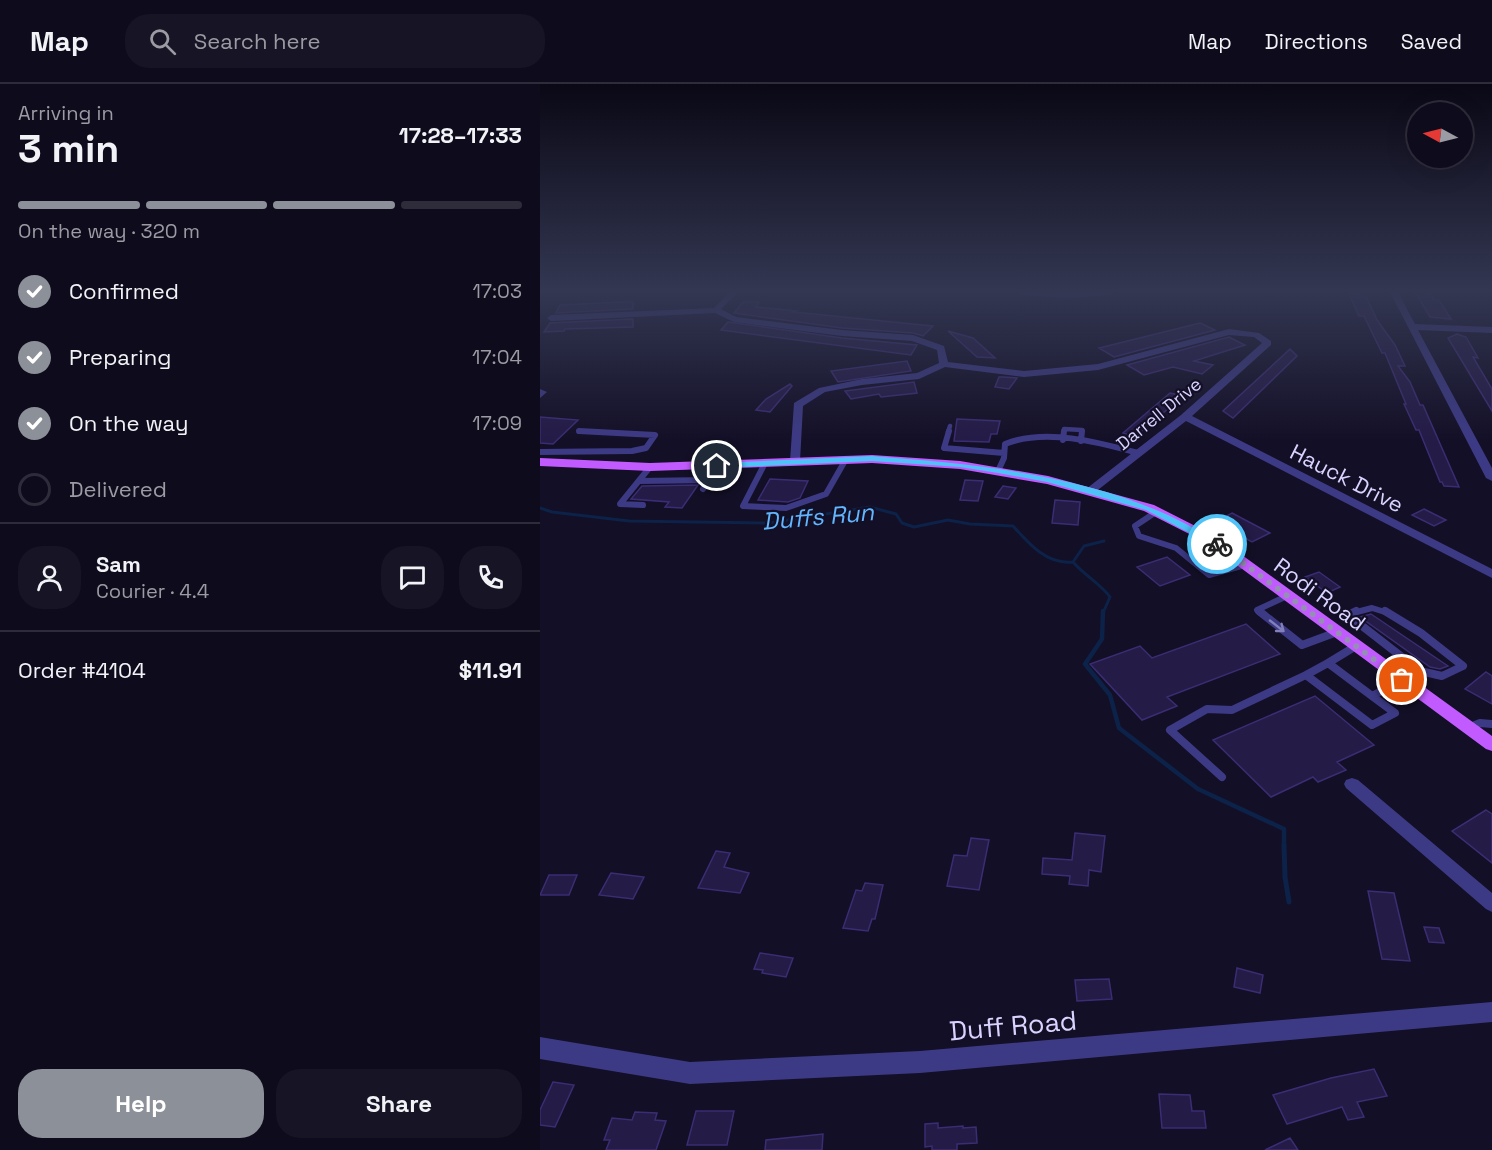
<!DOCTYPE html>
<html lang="en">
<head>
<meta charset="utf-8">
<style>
	body { margin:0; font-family:"Space Grotesk",sans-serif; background:#171425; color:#f1f3f6; height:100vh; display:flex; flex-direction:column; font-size:22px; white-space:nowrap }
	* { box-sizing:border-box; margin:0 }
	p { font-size:20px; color:#9b9ba3 }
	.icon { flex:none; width:33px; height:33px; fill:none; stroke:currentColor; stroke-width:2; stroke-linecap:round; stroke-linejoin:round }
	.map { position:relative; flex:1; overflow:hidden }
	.side { display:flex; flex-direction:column; background:#0e0b1c; width:540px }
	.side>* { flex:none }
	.needle { width:39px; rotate:277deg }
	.tools { position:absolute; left:867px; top:18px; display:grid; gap:12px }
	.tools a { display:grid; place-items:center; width:66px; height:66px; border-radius:50%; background:#0e0b1c; box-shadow:0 6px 24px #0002,0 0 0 2px #2e2b3b; font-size:30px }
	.pin { position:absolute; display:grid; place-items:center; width:51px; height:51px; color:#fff; margin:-26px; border:3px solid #fff; border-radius:50%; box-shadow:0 2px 6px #0007 }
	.courier { position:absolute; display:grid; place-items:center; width:60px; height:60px; margin:-30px; border:4px solid #4fc3f7; border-radius:50%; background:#fff; color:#222; box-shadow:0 2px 8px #0007 }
	.overview em { font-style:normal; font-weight:700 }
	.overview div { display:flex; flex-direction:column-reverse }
	.overview { display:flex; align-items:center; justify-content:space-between; height:102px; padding:0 18px }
	h1 { font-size:39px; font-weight:700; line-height:45px }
	.bar { display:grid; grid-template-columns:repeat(4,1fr); gap:9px 6px; align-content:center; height:72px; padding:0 18px }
	.bar i { height:8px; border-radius:4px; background:#2e2b3b }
	.bar .on { background:#8c9099 }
	.bar p { grid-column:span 4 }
	.line { display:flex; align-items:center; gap:15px; padding:0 18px; border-top:2px solid #2e2b3b }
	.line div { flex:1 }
	.round { display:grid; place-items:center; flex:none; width:63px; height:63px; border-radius:24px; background:#171425 }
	ol { padding:0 18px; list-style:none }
	li { display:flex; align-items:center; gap:18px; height:66px }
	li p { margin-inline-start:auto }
	li .icon { padding:6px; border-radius:50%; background:#8c9099; color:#fff; stroke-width:4 }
	li:last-child { color:#9b9ba3 }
	li i { width:33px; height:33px; border:3px solid #2e2b3b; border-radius:50% }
	.button { display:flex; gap:12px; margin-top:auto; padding:12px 18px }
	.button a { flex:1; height:69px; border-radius:24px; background:#8c9099; color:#fff; font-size:24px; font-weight:700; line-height:69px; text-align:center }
	.button a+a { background:#171425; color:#f1f3f6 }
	header { display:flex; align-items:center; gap:36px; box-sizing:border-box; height:84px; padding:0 30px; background:#0e0b1c; border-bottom:2px solid #2e2b3b }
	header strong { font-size:28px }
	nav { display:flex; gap:33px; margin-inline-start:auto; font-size:21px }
	.search { width:420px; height:54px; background:#171425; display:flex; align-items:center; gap:15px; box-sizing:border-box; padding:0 21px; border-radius:24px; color:#9b9ba3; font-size:22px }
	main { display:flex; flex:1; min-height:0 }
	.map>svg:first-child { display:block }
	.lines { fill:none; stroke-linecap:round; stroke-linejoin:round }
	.stream-far2 { stroke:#0c2248; stroke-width:3 }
	.stream-far1 { stroke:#0c2248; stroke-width:4.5 }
	.stream { stroke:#0c2248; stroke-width:5 }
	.building { fill:#241b47; stroke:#3b2d73; stroke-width:1.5 }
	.service-far2 { stroke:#3d3a85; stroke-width:4.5 }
	.service-far1 { stroke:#3d3a85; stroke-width:6 }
	.service { stroke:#3d3a85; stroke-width:8 }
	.minor { fill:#3d3a85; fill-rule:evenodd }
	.tertiary { fill:#3d3a85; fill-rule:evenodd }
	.primary { fill:#c25bff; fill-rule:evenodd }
	.oneway { stroke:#837fbc }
	.route { fill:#4fc3f7 }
	.done { stroke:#948fb3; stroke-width:6; stroke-dasharray:0 10.8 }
	.labels { text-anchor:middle; stroke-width:4.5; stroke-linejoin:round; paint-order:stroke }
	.far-street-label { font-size:18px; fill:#d9d4ff; stroke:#130f26 }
	.street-label { font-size:22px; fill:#d9d4ff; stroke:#130f26 }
	.water-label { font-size:24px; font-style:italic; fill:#62b6ff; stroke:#130f26 }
	.near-street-label { font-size:27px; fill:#d9d4ff; stroke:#130f26 }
</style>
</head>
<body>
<header>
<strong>Map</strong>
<div class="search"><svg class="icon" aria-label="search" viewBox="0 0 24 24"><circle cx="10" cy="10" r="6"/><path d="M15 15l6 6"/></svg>Search here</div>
<nav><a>Map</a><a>Directions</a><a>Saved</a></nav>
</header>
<main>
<section class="side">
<div class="overview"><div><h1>3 min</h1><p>Arriving in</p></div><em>17:28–17:33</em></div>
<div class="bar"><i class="on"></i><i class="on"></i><i class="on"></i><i></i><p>On the way · 320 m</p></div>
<ol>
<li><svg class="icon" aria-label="check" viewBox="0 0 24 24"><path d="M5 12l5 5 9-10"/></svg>Confirmed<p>17:03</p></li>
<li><svg class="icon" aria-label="check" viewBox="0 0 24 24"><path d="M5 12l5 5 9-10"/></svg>Preparing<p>17:04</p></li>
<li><svg class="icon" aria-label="check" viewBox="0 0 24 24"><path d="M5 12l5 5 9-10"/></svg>On the way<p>17:09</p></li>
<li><i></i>Delivered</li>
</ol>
<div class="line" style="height:108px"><a class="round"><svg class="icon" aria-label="person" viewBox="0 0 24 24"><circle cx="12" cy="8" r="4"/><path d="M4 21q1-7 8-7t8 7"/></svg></a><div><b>Sam</b><p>Courier · 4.4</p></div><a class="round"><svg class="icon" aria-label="chat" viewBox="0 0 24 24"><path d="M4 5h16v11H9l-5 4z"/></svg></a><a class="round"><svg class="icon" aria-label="phone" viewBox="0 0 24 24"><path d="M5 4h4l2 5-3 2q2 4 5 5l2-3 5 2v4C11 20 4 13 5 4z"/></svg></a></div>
<div class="line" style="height:78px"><div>Order #4104</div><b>$11.91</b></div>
<div class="button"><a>Help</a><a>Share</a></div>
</section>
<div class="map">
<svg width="952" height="1066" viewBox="0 0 952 1066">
	<rect width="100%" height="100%" fill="#130f26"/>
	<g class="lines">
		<path class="stream-far2" d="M0,424L12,428L89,437L229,439L330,423L356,430L362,439L374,443L408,436L430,440L473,442C489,460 507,481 533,478L544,462L564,457
			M533,478C544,491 562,501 570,513L563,529"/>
		<path class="stream-far1" d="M563,527L562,555L545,580L570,611L579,644L658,705L744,745V763"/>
		<path class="stream" d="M744,761L745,793L749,818"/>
	</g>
	<path class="building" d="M808,208H824L837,236L855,261L865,282H858L870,298L880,321H883L919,403L904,402L902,398H900L879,346H876L864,320H866L845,269H842L824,232H819Z
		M875,208H889L894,216H899L911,235L890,233Z
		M83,218H93V225L16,229L20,221Z
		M203,218H219L216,223L256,227L254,228L393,242L383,252L373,249L302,244L194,229Z
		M93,235V243L25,245L24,247L4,248L10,239Z
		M188,238L302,254L377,261L371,271L181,246Z
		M660,239L675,246L574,273L559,264Z
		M408,247L433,254L455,274L437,273Z
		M917,250L926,253L938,274L933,273L952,305V327L908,254Z
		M689,253L705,261L654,277L673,281L662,290L633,283L604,291L587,281Z
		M750,265L757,272L693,334L683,327Z
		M367,277L371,287L298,298L291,287Z
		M459,293H464L477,294L469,305L455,303Z
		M374,298L377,309L341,313L339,310L311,315L305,307Z
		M250,300L252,302L230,328L216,326L226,315Z
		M630,309L643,312L595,353L583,349Z
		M0,333L38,336L13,360L0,359Z
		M417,335L460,337L457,350H451L449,358L414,357Z
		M230,395L268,397L260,414L248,418L218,416Z
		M425,396L443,397L438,417L420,416Z
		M158,401L142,424L125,423L129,418L91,415L102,402Z
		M463,402L476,404L468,415L455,413Z
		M515,416L540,418L538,441L512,439Z
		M884,425L906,436L894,442L872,431Z
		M692,429L730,449L712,458L675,438Z
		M627,473L650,491L620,502L597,483Z
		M779,488L800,503L787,509L765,493Z
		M831,530L908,582L900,585L890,583L820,533Z
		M706,540L740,570L627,613L637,622L602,636L550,580L600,562L612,574Z
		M946,588L952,592V620L925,605Z
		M775,612L834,661L797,678L806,686L778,698L773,693L731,713L673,656Z
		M946,726L952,730V779L912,747Z
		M535,749L565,752L561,788L549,786L548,802L529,800L530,792L502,790L503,774L532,776Z
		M431,754L449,756L439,806L407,802L414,771L427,772Z
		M176,767L190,769L184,783L209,789L200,809L158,804Z
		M71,789L104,793L93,815L59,811Z
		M9,791H37L29,811H0Z
		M325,799L343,801L335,835H332L328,847L303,844L316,806L322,807Z
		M828,807L854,809L870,877L842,875Z
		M884,843L899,844L904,859L889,858Z
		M220,869L253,874L246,893L222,889L223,886L214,885Z
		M697,884L723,891L720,909L694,903Z
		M569,895L572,915L537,917L535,896Z
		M834,985L847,1012L817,1018L824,1033L808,1036L802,1023L747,1040L733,1011L791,994Z
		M13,998L34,1001L15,1043L0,1041V1026Z
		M619,1010L650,1011L652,1027H664L666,1044H622Z
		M156,1027H194L187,1061H147Z
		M95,1028L117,1029L115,1036L126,1037L116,1066H66L70,1056H64L72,1034L92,1036Z
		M398,1039V1044L423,1042V1044L436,1043L437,1059L417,1060V1066H392V1062L385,1063V1040Z
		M283,1050L282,1066H225L226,1056Z
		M750,1054L758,1066H725Z"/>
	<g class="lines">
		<path class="service-far2" d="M39,347L58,348
			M408,348L410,342
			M524,348V345L542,346V348"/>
		<path class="service-far1" d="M409,347L404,364L464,369
			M523,356L524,347
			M541,357L542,347
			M0,368L92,367L106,364L115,351L39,347
			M225,379L203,422L246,424L286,410L306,375
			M458,387L464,374L465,360C505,344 558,358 598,369
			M99,397L169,396
			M163,405L177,382
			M103,421L80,420L110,383
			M616,428L595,442L599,452L636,464L669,491L705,481
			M720,529L717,526L747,512
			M813,529L832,524L848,529"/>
		<path class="service" d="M719,527L762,561L797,548
			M816,527L808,531L880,587
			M845,527L881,549L923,582L902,592L880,587
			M816,562L788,579L832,612L880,587
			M788,579L766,591L832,641L855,629L832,612
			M928,644L940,639L952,640
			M682,693L630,646L667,625L692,626L766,591"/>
		<path class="minor" d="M190,208H198L181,225L196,233L302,246L373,251L404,262L408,278L484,287L558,280L689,245L719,249L731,257V261L652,332L952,485V494L646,337L554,409H546V405L641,331L722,259L714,253L689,251L558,286L484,293L405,283L379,295L322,301L285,308L263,322L260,377L255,380L250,377L254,319L279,304L322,295L377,289L399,279L397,266L372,257L302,252L194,238L175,229L11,237L7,234L11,231L174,224Z
			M850,208H858L875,240L952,243V249L878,246L952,384V397L946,394Z
			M0,305L7,308L0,314Z
			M812,694L818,696L952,809V828L946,825L806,704L804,700L806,696Z"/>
		<path class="tertiary" d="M478,208H575L571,211L529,214L482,211Z
			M952,918V938L380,989L150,1000L0,975V953L150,978L380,967Z"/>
		<path class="primary" d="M332,371L420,377L508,392L614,421L677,453L952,652V667L946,665L667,459L604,427L507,400L420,385L332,379L110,387L0,382V374L110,379Z"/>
	</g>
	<defs><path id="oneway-shaft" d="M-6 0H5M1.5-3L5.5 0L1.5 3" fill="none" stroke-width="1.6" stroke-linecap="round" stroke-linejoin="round" transform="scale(1.5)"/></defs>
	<use class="oneway" href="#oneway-shaft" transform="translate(737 542) rotate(38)"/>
	<linearGradient id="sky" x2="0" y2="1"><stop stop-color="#0a0815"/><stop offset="0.58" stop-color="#333752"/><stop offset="1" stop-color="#333752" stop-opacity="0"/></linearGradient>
	<rect width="952" height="357" fill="url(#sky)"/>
	<path class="route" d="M332,372C436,380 553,391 646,440C658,447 672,452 682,460L674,462L606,426L507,398L458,389L420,383L332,377L177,384L173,382L177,379Z"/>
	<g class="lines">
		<path class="done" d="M677,460L862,596"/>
	</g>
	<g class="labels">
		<g class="far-street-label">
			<text transform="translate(619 330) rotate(-39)" y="6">Darrell Drive</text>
		</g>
		<g class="street-label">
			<text transform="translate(807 394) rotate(27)" y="8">Hauck Drive</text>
			<text transform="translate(780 510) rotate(36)" y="8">Rodi Road</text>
		</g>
		<g class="water-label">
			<text transform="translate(278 433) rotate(-5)" y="8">Duffs Run</text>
		</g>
		<g class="near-street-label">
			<text transform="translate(473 942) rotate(-5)" y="9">Duff Road</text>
		</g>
	</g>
</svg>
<div class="tools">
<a><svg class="needle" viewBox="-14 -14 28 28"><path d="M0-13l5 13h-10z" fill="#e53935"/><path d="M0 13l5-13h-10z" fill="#9b9ba3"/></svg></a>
</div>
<div class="pin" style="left:862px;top:596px;background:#ea580c"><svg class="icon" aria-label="bag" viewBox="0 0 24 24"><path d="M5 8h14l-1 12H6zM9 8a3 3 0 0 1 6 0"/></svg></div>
<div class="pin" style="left:177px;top:382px;background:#1f2937"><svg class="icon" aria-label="home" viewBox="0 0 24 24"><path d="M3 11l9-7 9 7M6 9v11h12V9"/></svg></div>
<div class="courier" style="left:677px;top:460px"><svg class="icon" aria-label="bike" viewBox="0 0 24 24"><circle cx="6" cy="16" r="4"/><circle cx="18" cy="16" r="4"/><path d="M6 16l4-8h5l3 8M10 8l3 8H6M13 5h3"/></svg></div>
</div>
</main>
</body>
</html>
